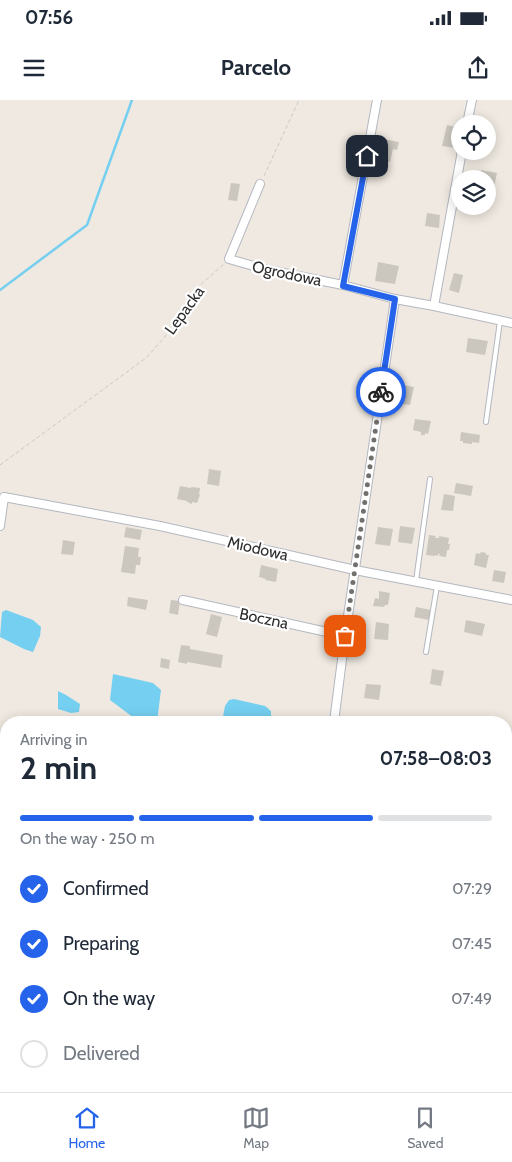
<!DOCTYPE html>
<html lang="en">
<head>
<meta charset="utf-8">
<style>
	body { margin:0; font-family:Cabin,sans-serif; background:#f6f6f7; color:#1f2937; height:100vh; display:flex; flex-direction:column; font-size:19px; white-space:nowrap }
	* { box-sizing:border-box; margin:0 }
	p { font-size:16px; color:#747a83 }
	.icon { flex:none; width:28px; height:28px; fill:none; stroke:currentColor; stroke-width:2; stroke-linecap:round; stroke-linejoin:round }
	.map { position:relative; flex:1; overflow:hidden }
	.side { position:absolute; left:0px; top:616px; width:512px; height:376px; display:flex; flex-direction:column; background:#fff; border-radius:20px 20px 0 0; box-shadow:0 2px 12px #0003 }
	.side>* { flex:none }
	.controls { position:absolute; left:451px; top:15px; display:grid; gap:10px }
	.controls a { display:grid; place-items:center; width:45px; height:45px; border-radius:50%; background:#fff; box-shadow:0 2px 12px #0003; font-size:25px }
	.pin { position:absolute; display:grid; place-items:center; width:42px; height:42px; color:#fff; margin:-21px; border-radius:10px; box-shadow:0 2px 8px #0006 }
	.courier { position:absolute; display:grid; place-items:center; width:50px; height:50px; margin:-25px; border:4px solid #2563eb; border-radius:50%; background:#fff; color:#222; box-shadow:0 1px 6px #0007 }
	.overview em { font-style:normal; font-weight:700 }
	.overview div { display:flex; flex-direction:column-reverse }
	.overview { display:flex; align-items:center; justify-content:space-between; height:85px; padding:0 20px }
	h1 { font-size:32px; font-weight:700; line-height:38px }
	.bar { display:grid; grid-template-columns:repeat(4,1fr); gap:8px 5px; align-content:center; height:60px; padding:0 20px }
	.bar i { height:6px; border-radius:4px; background:#e0e1e3 }
	.bar .active { background:#2563eb }
	.bar p { grid-column:span 4 }
	ol { padding:0 20px; list-style:none }
	li { display:flex; align-items:center; gap:15px; height:55px }
	li p { margin-inline-start:auto }
	li .icon { padding:5px; border-radius:50%; background:#2563eb; color:#fff; stroke-width:4 }
	li:last-child { color:#747a83 }
	li i { width:28px; height:28px; border:2px solid #e0e1e3; border-radius:50% }
	.status { display:flex; justify-content:space-between; align-items:center; height:35px; padding:0 25px; background:#fff; direction:ltr }
	.status svg { height:14px; fill:currentColor }
	header { display:flex; justify-content:space-between; align-items:center; height:65px; padding:0 20px; background:#fff; font-size:22px; font-weight:700 }
	.menu { display:flex; justify-content:space-around; align-items:center; height:70px; border-top:1px solid #e0e1e3; background:#fff; font-size:14px; color:#747a83 }
	.menu a { display:grid; justify-items:center; gap:2px }
	.menu .active { color:#2563eb }
	.map>svg:first-child { display:block }
	.water { fill:#75cff0 }
	.lines { fill:none; stroke-linecap:round; stroke-linejoin:round }
	.stream { stroke:#75cff0; stroke-width:2.5 }
	.building { fill:#cbc7bf }
	.service-casing { stroke:#b4b7c1; stroke-width:6 }
	.minor-casing { stroke:#b4b7c1; stroke-width:10 }
	.path { stroke:#c9c9c9; stroke-width:1; stroke-dasharray:4 2.5; stroke-linecap:butt }
	.service { stroke:#fff; stroke-width:4 }
	.minor { stroke:#fff; stroke-width:8 }
	.done { stroke:#726f6d; stroke-width:5; stroke-dasharray:0 9 }
	.route { stroke:#2563eb; stroke-width:6 }
	.labels { text-anchor:middle; stroke-width:4.5; stroke-linejoin:round; paint-order:stroke }
	.street-label { font-size:16px; fill:#2e2e2e; stroke:#fff }
</style>
</head>
<body>
<div class="status"><b>07:56</b><svg viewBox="0 0 49 12"><path d="M0 12V9h3v3zM5 12V6h3v6zM10 12V3h3v9zM15 12V0h3v12zM26 1h20v11H26zM47 4h2v5h-2z"/></svg></div>
<header><svg class="icon" aria-label="menu" viewBox="0 0 24 24"><path d="M4 6h16M4 12h16M4 18h16"/></svg>Parcelo<svg class="icon" aria-label="share" viewBox="0 0 24 24"><path d="M12 15V3M7 8l5-5 5 5M5 13v7h14v-7"/></svg></header>
<div class="map">
<svg width="512" height="992" viewBox="0 0 512 992">
	<rect width="100%" height="100%" fill="#efe9e1"/>
	<path class="water" d="M6,510L33,520L41,527L40,536L33,552L24,549L0,537L2,512Z
		M113,574L153,583L161,590L157,622H141L138,621L110,600Z
		M58,591L66,595L80,604L79,612L71,613L58,609Z
		M234,599L265,606L271,611V622H222L225,606L229,600Z"/>
	<g class="lines">
		<path class="stream" d="M0,190L87,125L132,0"/>
	</g>
	<path class="building" d="M447,25L460,28L456,48L442,46Z
		M384,39L399,42L397,50L393,49L390,62L380,61Z
		M481,70L497,73L493,92L488,91V79H480Z
		M231,83L240,84L237,101L228,100Z
		M427,113L440,115L439,128L425,126Z
		M378,162L399,166L395,184L375,181Z
		M454,173L463,175L459,193L449,190Z
		M468,238L488,241L485,255L466,252Z
		M403,285L414,287L410,305L401,304Z
		M415,319L431,321L428,334L425,333V335H421V332L413,330Z
		M461,332L480,335L479,343L472,342V344L463,343V341H460Z
		M209,369L221,371L219,386L207,384Z
		M456,383L473,386L471,396L454,393Z
		M180,386L191,388V387L200,388L199,394L200,395L197,403L192,402V404L187,402V401L177,399Z
		M444,394L455,396L453,411L441,410Z
		M400,426L415,428L412,444L398,442Z
		M126,427L142,430L140,440L124,437Z
		M378,427L393,429L390,446L375,444Z
		M429,435L436,436L435,438H439V436L449,438L448,444H450L449,450H447L446,457L439,456L440,454H438V456L435,455V456L426,455Z
		M63,440L75,442L73,455L61,454Z
		M125,446L139,448L138,457H141L140,465H136L135,474L121,472Z
		M481,452L486,453V455H489L486,468L474,465L476,453L480,454Z
		M261,465L278,469L276,482L265,480L266,479L259,477Z
		M494,470L506,472L504,483L492,481Z
		M379,491L390,493L388,505H385L384,507L373,506L375,498L379,499Z
		M128,497L148,500L146,510L127,506Z
		M171,500L180,501L178,515L169,513Z
		M416,507L431,510L429,520L414,517Z
		M211,514L222,517L217,537L206,534Z
		M466,520L485,524L482,536L464,532Z
		M376,522L389,524L388,540L374,539Z
		M181,545L190,546V549L223,555L221,568L187,562V564L178,562Z
		M161,558L170,560L169,569L160,567Z
		M432,569L444,571L441,586L430,584Z
		M366,584L381,585L379,600L364,598Z
		M227,986H252L250,992H244Z"/>
	<g class="lines">
		<defs>
			<path id="service" d="M486,322L500,221
				M416,481L430,379
				M426,552L437,486
				M0,696L6,698
				M137,992L138,986"/>
			<path id="minor" d="M467,24L472,0
				M260,84L229,159L264,169L343,185L395,199L434,206L512,223
				M343,185L377,0
				M434,206L462,51
				M0,426L4,397L160,426L355,470L512,500
				M183,500L345,536
				M334,622L345,536L395,199
				M506,759L512,760
				M0,761L6,763
				M286,990L292,992"/>
		</defs>
		<use href="#service" class="service-casing"/>
		<use href="#minor" class="minor-casing"/>
		<path class="path" d="M264,76L299,0
			M0,365L146,258L164,238L199,186L224,164"/>
		<use href="#service" class="service"/>
		<use href="#minor" class="minor"/>
	</g>
	<g class="lines">
		<path class="done" d="M345,536L381,292"/>
		<path class="route" d="M367,56L343,186L395,199L381,292"/>
	</g>
	<g class="labels">
		<g class="street-label">
			<text transform="translate(287 173) rotate(12)" y="6">Ogrodowa</text>
			<text transform="translate(184 210) rotate(-54)" y="6">Lepacka</text>
			<text transform="translate(258 448) rotate(13)" y="6">Miodowa</text>
			<text transform="translate(264 518) rotate(12)" y="6">Boczna</text>
		</g>
	</g>
</svg>
<div class="controls">
<a><svg class="icon" aria-label="locate" viewBox="0 0 24 24"><circle cx="12" cy="12" r="6"/><path d="M12 2v4M12 18v4M2 12h4M18 12h4"/></svg></a>
<a><svg class="icon" aria-label="layers" viewBox="0 0 24 24"><path d="M12 4l9 5-9 5-9-5zM3 14l9 5 9-5"/></svg></a>
</div>
<div class="pin" style="left:345px;top:536px;background:#ea580c"><svg class="icon" aria-label="bag" viewBox="0 0 24 24"><path d="M5 8h14l-1 12H6zM9 8a3 3 0 0 1 6 0"/></svg></div>
<div class="pin" style="left:367px;top:56px;background:#1f2937"><svg class="icon" aria-label="home" viewBox="0 0 24 24"><path d="M3 11l9-7 9 7M6 9v11h12V9"/></svg></div>
<div class="courier" style="left:381px;top:292px"><svg class="icon" aria-label="bike" viewBox="0 0 24 24"><circle cx="6" cy="16" r="4"/><circle cx="18" cy="16" r="4"/><path d="M6 16l4-8h5l3 8M10 8l3 8H6M13 5h3"/></svg></div>
<section class="side">
<div class="overview"><div><h1>2 min</h1><p>Arriving in</p></div><em>07:58–08:03</em></div>
<div class="bar"><i class="active"></i><i class="active"></i><i class="active"></i><i></i><p>On the way · 250 m</p></div>
<ol>
<li><svg class="icon" aria-label="check" viewBox="0 0 24 24"><path d="M5 12l5 5 9-10"/></svg>Confirmed<p>07:29</p></li>
<li><svg class="icon" aria-label="check" viewBox="0 0 24 24"><path d="M5 12l5 5 9-10"/></svg>Preparing<p>07:45</p></li>
<li><svg class="icon" aria-label="check" viewBox="0 0 24 24"><path d="M5 12l5 5 9-10"/></svg>On the way<p>07:49</p></li>
<li><i></i>Delivered</li>
</ol>
</section>
</div>
<nav class="menu">
<a class="active"><svg class="icon" aria-label="home" viewBox="0 0 24 24"><path d="M3 11l9-7 9 7M6 9v11h12V9"/></svg>Home</a>
<a><svg class="icon" aria-label="map" viewBox="0 0 24 24"><path d="M3 6l6-2 6 2 6-2v14l-6 2-6-2-6 2zM9 4v14M15 6v14"/></svg>Map</a>
<a><svg class="icon" aria-label="saved" viewBox="0 0 24 24"><path d="M7 4h10v16l-5-4-5 4z"/></svg>Saved</a>
</nav>
</body>
</html>
